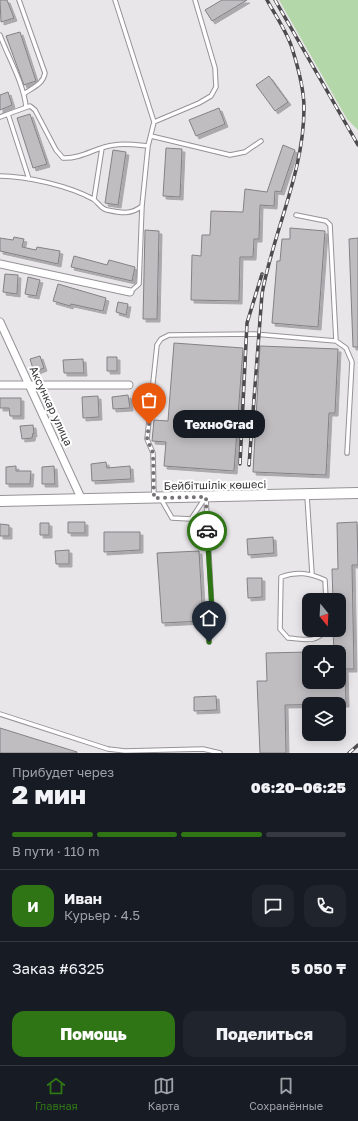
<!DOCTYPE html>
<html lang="ru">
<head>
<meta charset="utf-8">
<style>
	body { margin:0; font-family:"Golos Text",sans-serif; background:#20242c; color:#f1f3f6; height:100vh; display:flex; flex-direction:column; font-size:15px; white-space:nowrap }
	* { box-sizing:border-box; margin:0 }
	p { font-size:13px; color:#9ea1a6 }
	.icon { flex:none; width:22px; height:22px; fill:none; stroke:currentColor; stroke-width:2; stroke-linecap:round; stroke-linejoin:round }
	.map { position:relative; height:753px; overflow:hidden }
	.drawer { display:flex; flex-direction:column; background:#171b24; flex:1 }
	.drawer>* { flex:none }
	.needle { width:26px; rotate:162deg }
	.tools { position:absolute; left:302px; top:593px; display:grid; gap:8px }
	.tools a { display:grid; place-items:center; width:44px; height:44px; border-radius:8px; background:#171b24; box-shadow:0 2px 10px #0003; font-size:20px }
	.pin { position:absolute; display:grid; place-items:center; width:34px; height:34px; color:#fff; margin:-41px -17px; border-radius:50% 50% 50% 0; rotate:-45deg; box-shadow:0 0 4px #0007 }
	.pin .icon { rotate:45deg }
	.courier { position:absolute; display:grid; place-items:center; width:40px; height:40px; margin:-20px; border:3px solid #2f7516; border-radius:50%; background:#fff; color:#222; box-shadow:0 1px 5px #0007 }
	.bubble { position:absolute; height:28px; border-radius:12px; background:#171b24; box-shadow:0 2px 10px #0003; font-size:13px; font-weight:800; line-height:28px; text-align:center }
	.head em { font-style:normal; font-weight:800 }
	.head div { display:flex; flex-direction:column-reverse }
	.head { display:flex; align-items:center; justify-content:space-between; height:68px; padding:0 12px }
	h1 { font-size:26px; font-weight:800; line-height:30px }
	.bar { display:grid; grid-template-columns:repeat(4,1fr); gap:6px 4px; align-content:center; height:48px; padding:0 12px }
	.bar i { height:5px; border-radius:3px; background:#363941 }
	.bar .on { background:#2f7516 }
	.bar p { grid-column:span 4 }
	.line { display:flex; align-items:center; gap:10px; padding:0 12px; border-top:1px solid #363941 }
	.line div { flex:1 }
	.round { display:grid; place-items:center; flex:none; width:42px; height:42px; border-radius:12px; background:#20242c }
	.primary-button { display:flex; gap:8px; margin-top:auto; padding:8px 12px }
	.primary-button a { flex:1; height:46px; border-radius:12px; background:#2f7516; color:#fff; font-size:16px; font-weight:800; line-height:46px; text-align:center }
	.primary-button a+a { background:#20242c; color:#f1f3f6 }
	.tab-bar { display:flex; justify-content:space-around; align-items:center; height:56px; border-top:1px solid #363941; background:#171b24; font-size:11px; color:#9ea1a6 }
	.tab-bar a { display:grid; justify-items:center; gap:2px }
	.tab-bar .on { color:#2f7516 }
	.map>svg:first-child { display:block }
	.green { fill:#b3d7a9 }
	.building { fill:#bfbdc0; stroke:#848185; filter:url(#shadow) }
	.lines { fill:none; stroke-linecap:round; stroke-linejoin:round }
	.lane-casing { stroke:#969397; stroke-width:5.5 }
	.street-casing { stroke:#969397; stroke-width:9 }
	.secondary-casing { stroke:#969397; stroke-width:12 }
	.lane { stroke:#fff; stroke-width:3.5 }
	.street { stroke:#fff; stroke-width:7 }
	.secondary { stroke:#fff; stroke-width:10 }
	.rail-casing { stroke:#4d4b4e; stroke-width:3.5 }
	.rail { stroke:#fff; stroke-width:2; stroke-dasharray:6; stroke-linecap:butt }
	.done { stroke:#747275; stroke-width:4; stroke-dasharray:0 7.2 }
	.route { stroke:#2f7516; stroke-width:5 }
	.labels { text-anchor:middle; stroke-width:4; stroke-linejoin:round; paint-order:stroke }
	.street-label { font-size:11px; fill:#353436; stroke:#fff }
</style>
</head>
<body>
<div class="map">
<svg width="358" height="753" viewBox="0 0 358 753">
	<defs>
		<filter id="shadow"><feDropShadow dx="3" dy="3" stdDeviation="0" flood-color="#0004"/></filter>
	</defs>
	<rect width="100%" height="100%" fill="#e9e6ea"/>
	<path class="green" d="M279,0H358V130L347,119Z"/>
	<path class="building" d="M0,0H7L14,18L1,22Z
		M222,0H247L212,21L205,10Z
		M20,32L36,81L24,85L6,36Z
		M269,76L288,102L275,111L256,85Z
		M8,92L12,105L0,110V95Z
		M219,108L225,124L196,136L189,120Z
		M30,114L47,164L33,168L17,118Z
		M283,145L295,150L281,192L275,191L274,206L260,205L259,239H254L253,257H240L239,301L191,300L192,255L201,256L202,235H210L211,211L243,212L245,189L267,192Z
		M166,148L182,149L180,197L163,196Z
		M113,150L126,152L118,205L105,203Z
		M290,228L325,231L318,327L272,323L277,261H280L282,239H290Z
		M145,230L159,231L157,319H143Z
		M14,237L24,239L22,247L36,250L37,247L60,251L58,264L0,251V238L13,240Z
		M358,238V347H353L349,239Z
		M74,256L107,265L109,260L135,267L132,281L71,267Z
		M5,274L18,275L17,294L3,292Z
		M28,277L40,280L36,296L25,294Z
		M58,284L106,298L103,311L71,304L70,306L53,301Z
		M118,302L128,304L126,315L116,312Z
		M174,343L243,348L234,471L164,466L166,442L152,441L154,420L168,421Z
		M260,346L338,349L335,413H329L326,475L253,472Z
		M40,356L44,368L34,372L30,359Z
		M107,357H117V371H107Z
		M83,359L84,373H64L63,360Z
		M128,395L130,408L113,409L112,397Z
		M98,396L99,417L83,418L82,397Z
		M0,398H21V416H10L9,408H0Z
		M33,425L34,434L33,433L32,438L22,439L20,426Z
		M106,462L107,468L130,466L131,479L92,481L91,464Z
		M16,466V471H31L30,484H6V467Z
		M54,466L55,484H42V467Z
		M68,522H85V533H68Z
		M357,522L358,565H352L354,669H345L346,704L285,705L286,753H260L257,681H267L266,653L309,652V682H339V652H334L333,630H339V600H333L332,569H338L337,523Z
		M40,523H49V535H40Z
		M0,524L9,525V536H0Z
		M104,532H140V550L104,552Z
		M273,537L274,553L248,555L247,539Z
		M69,550V564H56L55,551Z
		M199,551L203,621L162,623L157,553Z
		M247,578H262V597L248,598Z
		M216,696L217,710L194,711V697Z
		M0,728L77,752V753H0Z"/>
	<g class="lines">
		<defs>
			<path id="lane" d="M19,0L45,73C43,84 34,87 25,93
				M115,0L154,122L148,146L142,206L139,284L130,292
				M0,35C8,57 24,84 26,107
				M0,117L8,114
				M154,122L199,103L211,96L216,87L215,68L195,0
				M151,136L230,155L245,152L261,141
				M0,176C27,176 69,186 93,199C98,202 101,209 107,210C121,213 131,215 142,206
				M29,179L8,114L30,106L35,110L56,150L63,158C82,159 96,147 114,145C125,143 138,145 148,146
				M94,199L102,148
				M296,215L326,221L330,225L336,341
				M154,496L153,453L147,439L157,345L161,339L169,335L254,334L336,341L346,348L352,362L347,453
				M307,496L312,574
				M206,498L212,610L209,614V642
				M161,499L172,518L191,519L205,498
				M326,600L325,580C310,573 297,571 281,577L280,629L288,638C304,639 315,644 326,630
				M0,714L108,749L125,751L203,749L220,753"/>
			<path id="street" d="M0,264L130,292
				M0,322L82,500
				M0,385H129"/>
			<path id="secondary" d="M0,501L358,493"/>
		</defs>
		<use href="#lane" class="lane-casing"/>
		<use href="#street" class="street-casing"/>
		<use href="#secondary" class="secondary-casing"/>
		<use href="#lane" class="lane"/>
		<use href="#street" class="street"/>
		<use href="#secondary" class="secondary"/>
		<defs>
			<path id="rail" d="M275,0L358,145
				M240,464L247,323L262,274
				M249,465L262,294C273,232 304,173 304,108C304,88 298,67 292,48C287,32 275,15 267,0
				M349,753L358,745"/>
		</defs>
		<use href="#rail" class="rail-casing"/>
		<use href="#rail" class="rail"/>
	</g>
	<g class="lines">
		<path class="done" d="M149,424L147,439L153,453L154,498L206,497L207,531"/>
		<path class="route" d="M207,531L212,610L208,614L209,642"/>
	</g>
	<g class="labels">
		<g class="street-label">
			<text transform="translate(51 406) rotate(65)" y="4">Аксункар улица</text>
			<text transform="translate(215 485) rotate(-1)" y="4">Бейбітшілік көшесі</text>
		</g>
	</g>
</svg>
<div class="tools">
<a><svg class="needle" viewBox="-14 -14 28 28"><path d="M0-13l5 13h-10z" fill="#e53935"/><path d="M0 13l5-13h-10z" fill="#9ea1a6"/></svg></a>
<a><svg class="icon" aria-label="locate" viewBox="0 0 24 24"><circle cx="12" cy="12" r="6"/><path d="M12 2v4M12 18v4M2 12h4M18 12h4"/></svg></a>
<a><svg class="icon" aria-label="layers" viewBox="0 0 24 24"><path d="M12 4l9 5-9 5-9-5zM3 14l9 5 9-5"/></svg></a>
</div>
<div class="pin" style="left:149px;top:424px;background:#ea580c"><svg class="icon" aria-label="bag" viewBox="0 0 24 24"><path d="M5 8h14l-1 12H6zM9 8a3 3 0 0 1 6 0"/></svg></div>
<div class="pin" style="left:209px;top:642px;background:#1f2937"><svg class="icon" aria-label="home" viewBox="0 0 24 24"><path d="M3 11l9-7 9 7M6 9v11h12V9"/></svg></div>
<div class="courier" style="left:207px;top:531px"><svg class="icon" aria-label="car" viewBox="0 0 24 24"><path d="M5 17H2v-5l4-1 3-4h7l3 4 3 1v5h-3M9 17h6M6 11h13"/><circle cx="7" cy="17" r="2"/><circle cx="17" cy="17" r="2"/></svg></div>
<div class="bubble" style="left:173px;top:410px;width:92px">ТехноGrad</div>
</div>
<section class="drawer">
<div class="head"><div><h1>2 мин</h1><p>Прибудет через</p></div><em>06:20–06:25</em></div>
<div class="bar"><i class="on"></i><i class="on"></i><i class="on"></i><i></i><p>В пути · 110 m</p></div>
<div class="line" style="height:72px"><b class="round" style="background:#2f7516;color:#fff">И</b><div><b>Иван</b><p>Курьер · 4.5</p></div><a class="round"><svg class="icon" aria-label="chat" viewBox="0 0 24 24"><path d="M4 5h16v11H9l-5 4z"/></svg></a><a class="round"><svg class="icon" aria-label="phone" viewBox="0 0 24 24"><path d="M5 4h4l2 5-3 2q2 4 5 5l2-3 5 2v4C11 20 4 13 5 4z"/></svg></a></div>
<div class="line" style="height:52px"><div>Заказ #6325</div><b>5 050 ₸</b></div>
<div class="primary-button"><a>Помощь</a><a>Поделиться</a></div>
</section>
<nav class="tab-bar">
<a class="on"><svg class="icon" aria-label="home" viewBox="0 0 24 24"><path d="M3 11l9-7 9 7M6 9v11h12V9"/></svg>Главная</a>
<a><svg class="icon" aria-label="map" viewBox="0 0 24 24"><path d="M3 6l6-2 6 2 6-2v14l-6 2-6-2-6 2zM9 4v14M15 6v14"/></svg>Карта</a>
<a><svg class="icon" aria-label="saved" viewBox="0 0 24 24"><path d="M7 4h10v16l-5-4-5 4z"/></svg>Сохранённые</a>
</nav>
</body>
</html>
